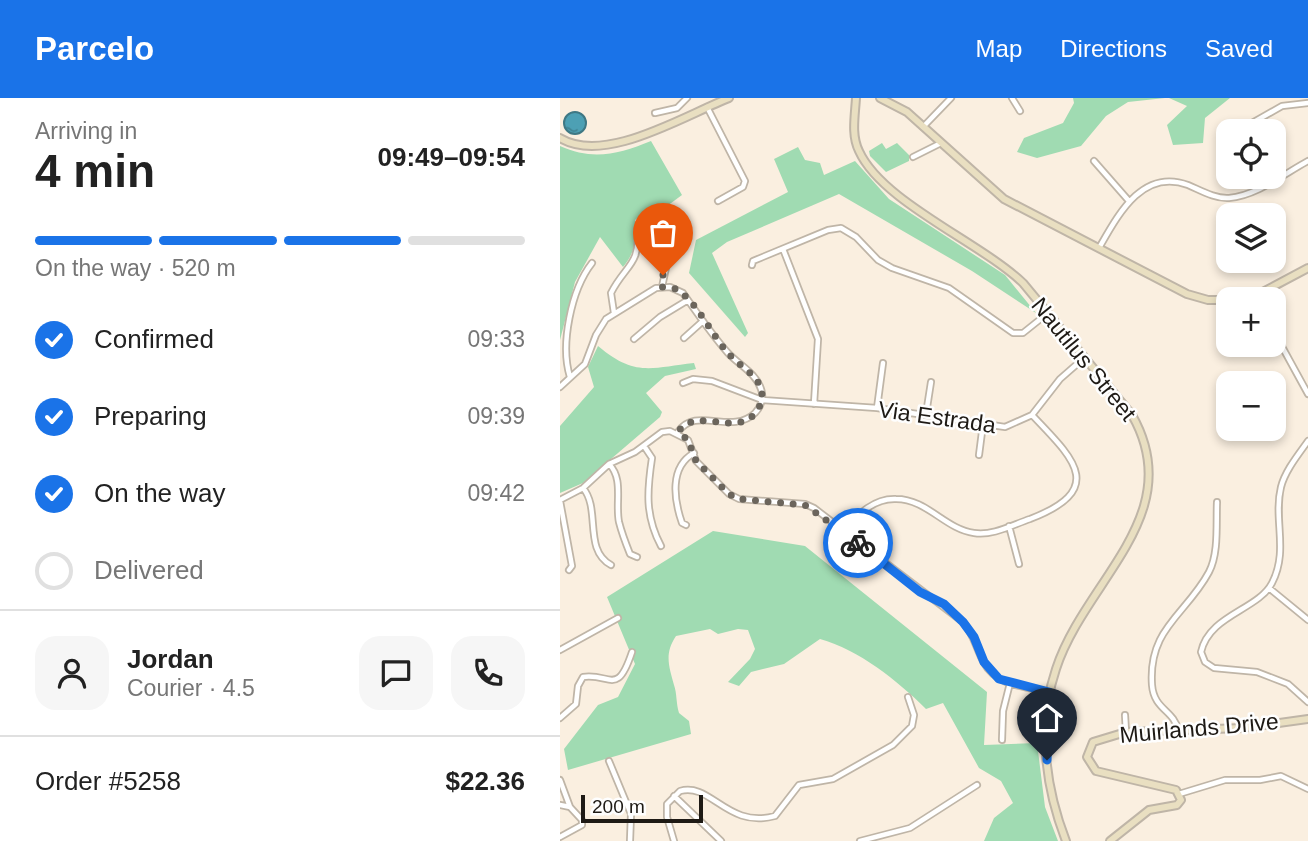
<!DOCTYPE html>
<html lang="en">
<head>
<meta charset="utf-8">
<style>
	body { margin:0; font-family:Arial,sans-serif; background:#f6f6f6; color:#222; height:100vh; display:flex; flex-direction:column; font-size:26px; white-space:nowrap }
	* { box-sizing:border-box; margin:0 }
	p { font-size:23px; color:#767676 }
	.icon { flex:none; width:38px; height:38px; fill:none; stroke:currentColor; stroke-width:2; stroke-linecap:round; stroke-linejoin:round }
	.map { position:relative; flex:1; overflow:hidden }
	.sheet { display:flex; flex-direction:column; background:#fff; width:560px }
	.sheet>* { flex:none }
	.tools { position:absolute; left:656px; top:21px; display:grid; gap:14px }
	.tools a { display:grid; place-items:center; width:70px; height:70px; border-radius:14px; background:#fff; box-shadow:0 4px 10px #0003; font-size:35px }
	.scale { position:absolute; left:21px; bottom:18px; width:122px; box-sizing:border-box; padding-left:7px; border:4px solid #1e1a15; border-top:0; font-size:19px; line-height:24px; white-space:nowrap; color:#1e1a15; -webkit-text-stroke:5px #fefefe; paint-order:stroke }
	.pin { position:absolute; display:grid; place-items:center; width:60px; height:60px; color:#fff; margin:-72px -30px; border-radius:50% 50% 50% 0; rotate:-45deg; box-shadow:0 0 7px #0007 }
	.pin .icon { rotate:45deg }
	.courier { position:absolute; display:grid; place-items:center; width:70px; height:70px; margin:-35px; border:5px solid #1a73e8; border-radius:50%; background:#fff; color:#222; box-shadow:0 2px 9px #0007 }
	.summary em { font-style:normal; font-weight:600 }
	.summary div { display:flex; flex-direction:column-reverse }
	.summary { display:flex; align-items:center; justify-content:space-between; height:119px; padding:0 35px }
	h1 { font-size:46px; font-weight:600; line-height:52px }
	.bar { display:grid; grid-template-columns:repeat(4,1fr); gap:10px 7px; align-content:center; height:84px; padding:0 35px }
	.bar i { height:9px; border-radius:5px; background:#e0e0e0 }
	.bar .on { background:#1a73e8 }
	.bar p { grid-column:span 4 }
	.line { display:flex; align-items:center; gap:18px; padding:0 35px; border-top:2px solid #e0e0e0 }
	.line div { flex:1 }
	.round { display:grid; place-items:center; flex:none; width:74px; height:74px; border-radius:21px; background:#f6f6f6 }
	ol { padding:0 35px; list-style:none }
	li { display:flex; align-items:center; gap:21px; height:77px }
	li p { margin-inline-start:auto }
	li .icon { padding:7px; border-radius:50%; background:#1a73e8; color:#fff; stroke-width:4 }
	li:last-child { color:#767676 }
	li i { width:38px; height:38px; border:4px solid #e0e0e0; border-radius:50% }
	header { display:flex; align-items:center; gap:42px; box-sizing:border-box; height:98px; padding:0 35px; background:#1a73e8; color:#fff }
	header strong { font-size:33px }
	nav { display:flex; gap:38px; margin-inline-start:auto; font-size:24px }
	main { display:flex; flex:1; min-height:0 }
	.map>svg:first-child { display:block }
	.grass { fill:#a0dbb2 }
	.water { fill:url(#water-ripples); stroke:#3f7884; stroke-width:2 }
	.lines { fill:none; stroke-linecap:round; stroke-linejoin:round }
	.street-casing { stroke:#bfb5a7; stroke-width:8 }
	.secondary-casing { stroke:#bfb5a7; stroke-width:10 }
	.street { stroke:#fff; stroke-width:4.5 }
	.secondary { stroke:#e9dfc1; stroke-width:6 }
	.done { stroke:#6b655c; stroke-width:7; stroke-dasharray:0 12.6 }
	.route { stroke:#1a73e8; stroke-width:9 }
	.labels { text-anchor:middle; stroke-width:5; stroke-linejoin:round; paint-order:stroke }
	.street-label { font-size:23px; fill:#1e1a15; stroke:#fefefe }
</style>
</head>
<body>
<header>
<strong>Parcelo</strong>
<nav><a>Map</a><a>Directions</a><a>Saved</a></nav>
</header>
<main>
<section class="sheet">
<div class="summary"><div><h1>4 min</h1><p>Arriving in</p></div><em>09:49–09:54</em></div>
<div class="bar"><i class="on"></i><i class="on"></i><i class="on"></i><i></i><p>On the way · 520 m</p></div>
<ol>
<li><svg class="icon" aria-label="check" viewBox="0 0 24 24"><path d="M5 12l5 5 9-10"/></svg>Confirmed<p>09:33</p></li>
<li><svg class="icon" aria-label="check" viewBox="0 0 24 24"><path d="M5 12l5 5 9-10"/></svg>Preparing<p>09:39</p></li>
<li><svg class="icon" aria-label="check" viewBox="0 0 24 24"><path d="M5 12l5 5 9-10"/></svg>On the way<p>09:42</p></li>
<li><i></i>Delivered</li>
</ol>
<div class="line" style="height:126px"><a class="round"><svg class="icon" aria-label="person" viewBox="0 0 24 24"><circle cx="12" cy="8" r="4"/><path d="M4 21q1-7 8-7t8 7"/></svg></a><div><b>Jordan</b><p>Courier · 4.5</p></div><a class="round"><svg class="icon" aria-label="chat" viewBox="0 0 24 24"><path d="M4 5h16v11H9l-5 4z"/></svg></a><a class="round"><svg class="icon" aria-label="phone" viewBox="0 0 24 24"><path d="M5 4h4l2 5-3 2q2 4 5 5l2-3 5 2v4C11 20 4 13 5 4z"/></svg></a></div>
<div class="line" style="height:91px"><div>Order #5258</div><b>$22.36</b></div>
</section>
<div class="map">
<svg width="748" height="743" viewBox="0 0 748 743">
	<defs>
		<pattern id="water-ripples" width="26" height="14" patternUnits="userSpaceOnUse" patternTransform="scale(1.75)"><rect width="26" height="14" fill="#4da0b4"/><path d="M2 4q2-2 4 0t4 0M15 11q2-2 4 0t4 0" fill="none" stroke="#3f8291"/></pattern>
	</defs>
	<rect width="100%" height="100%" fill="#faefe0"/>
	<path class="grass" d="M513,0H605L568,4L546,18L521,48L477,60L457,54L464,40L503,25L514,5Z
		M609,0H670L645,20L643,45L613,47L607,27L627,8Z
		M91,43L122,97L103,111L90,110L75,122C79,139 74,156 63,169L40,139L15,184L0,242V48C33,63 59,56 91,43Z
		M322,45L326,51L337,45L349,57V63L326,74L310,58L309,53Z
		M238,49L245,62L260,65L264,77L295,63L329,101L445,177L476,215L412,173L279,96L167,144L152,155L188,235L185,239L129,175L136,142L228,94L214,61Z
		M38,248C75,279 90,270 134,265L136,271L105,278L86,295L102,314L100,319L23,385L0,395V328L34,289L28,269Z
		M153,433L245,448L427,594L424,647L477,645L485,709L498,743H424L434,720L453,705L441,683L419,670L383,605L366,611C337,582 299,552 260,541L224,566L191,574L179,588L168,584L190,561L195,551L188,532L178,531L158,536L150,531L116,538C104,556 109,568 114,587C117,595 116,606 119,615L129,623L131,636L8,672L4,651L38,607L58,599L75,566L47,499Z"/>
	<path class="water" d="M4 25a11 11 0 1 1 22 0a11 11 0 1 1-22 0Z"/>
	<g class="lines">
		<defs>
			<path id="street" d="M452,0L460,13
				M147,9L185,83L183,89L158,103
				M95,15L117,10L127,0
				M363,29L391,0
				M678,33L722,8L748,5
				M353,59L381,45
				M534,63L569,103
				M539,150C558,117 582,70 628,87C640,92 655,101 669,100C696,98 724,76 748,63
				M223,151L258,241L254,306
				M192,167L193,163L268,132L281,130L296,139L318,162L332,170L389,190L453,235H463L488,215
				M102,189L113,136
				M54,215L51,195C65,167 81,167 77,132
				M714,234L748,296
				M124,240L143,223
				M74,241L100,219L128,202
				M10,279C0,247 11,192 32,165
				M123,285L133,281L152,283L202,302L317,310L445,329L472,317L500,281L524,260
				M0,289L25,266L36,237L46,221L96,190L110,189L123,195C137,215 152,237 168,255C179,267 196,275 201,291C204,299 201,309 195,315C171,338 136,307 118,334
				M317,310L323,265
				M366,316L371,284
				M748,343C738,357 725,373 721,389C713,422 729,452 712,485C698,512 649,517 641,554L645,564L654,570L697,574L728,586L748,604
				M84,348L92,360C87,393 85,418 101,448
				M419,357L423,326
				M49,366C64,381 55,405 59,424C62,436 66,446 70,456L77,459
				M23,390C41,411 23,452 51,467
				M0,402L23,390L49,366L75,354L102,334L110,333L128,342L136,363L169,396L179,401L245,406L254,410L403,524C414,536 416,551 424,565C436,588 466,589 490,594
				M0,403L12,468L9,472
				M126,427L122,425C114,402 109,369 134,355
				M449,428L459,466
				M283,433C298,417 313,400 336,401C367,401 385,431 414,435C433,438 452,427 470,421C548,391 513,360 472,317
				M709,490L748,522
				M0,552L58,520
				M565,617L566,634
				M0,620L16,606L18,588L23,579C51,575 57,599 72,554
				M618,632C614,612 594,612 592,587C588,530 626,517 649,474C659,455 656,426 657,404
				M442,642L443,613L450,585
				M49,663L71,716L70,743
				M0,682L10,709L22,722V727L0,739
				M619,696L665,682H700L721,678L748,691
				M114,698L161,743
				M0,707L10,709
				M114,743L107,719V706L120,693C151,684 167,731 215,718L239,687L273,681L333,647L352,628L354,617L348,599
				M300,743L350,730L417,687"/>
			<path id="secondary" d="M296,0C295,18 291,37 299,53C322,104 420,144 463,185L572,317C629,417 525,482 496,571C477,627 485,689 506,743
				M320,0L347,14L444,101L627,196L648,202H668
				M0,40C45,67 123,18 169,0
				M678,201L701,195L748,170
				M550,743L589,712L617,707L621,702L616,692L536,673L527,659L533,644L566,634L683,630L748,621"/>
		</defs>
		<use href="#street" class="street-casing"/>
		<use href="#secondary" class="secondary-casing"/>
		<use href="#street" class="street"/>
		<use href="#secondary" class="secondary"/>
	</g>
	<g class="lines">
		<path class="done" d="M103,177L102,189C109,189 117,190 122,195C140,210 152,237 168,255C178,267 195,275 201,290C203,297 202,305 198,311C179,343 137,306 118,334L128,342L136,363L169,396L179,401L245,407L298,445"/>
		<path class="route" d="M298,445L360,494L384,506L403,524L414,539L424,564L439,581L489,594L487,662"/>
	</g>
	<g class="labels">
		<g class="street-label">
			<text transform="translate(524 261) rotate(51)" y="8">Nautilus Street</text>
			<text transform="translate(377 319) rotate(8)" y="8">Via Estrada</text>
			<text transform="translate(639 630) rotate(-5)" y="8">Muirlands Drive</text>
		</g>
	</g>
</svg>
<div class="tools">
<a><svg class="icon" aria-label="locate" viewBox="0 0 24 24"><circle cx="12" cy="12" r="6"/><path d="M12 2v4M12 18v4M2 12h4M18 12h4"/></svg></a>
<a><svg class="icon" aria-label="layers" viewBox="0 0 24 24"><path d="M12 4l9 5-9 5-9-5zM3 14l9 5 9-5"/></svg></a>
<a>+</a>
<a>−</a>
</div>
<div class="scale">200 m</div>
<div class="pin" style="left:103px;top:177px;background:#ea580c"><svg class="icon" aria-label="bag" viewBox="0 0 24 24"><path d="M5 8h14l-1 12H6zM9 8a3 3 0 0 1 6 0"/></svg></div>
<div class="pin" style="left:487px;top:662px;background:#1f2937"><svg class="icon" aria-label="home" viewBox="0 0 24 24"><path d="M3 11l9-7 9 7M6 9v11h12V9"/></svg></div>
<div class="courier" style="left:298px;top:445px"><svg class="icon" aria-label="bike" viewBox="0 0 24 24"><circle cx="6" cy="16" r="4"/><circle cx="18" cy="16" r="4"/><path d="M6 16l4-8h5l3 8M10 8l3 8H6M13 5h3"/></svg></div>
</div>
</main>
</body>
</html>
